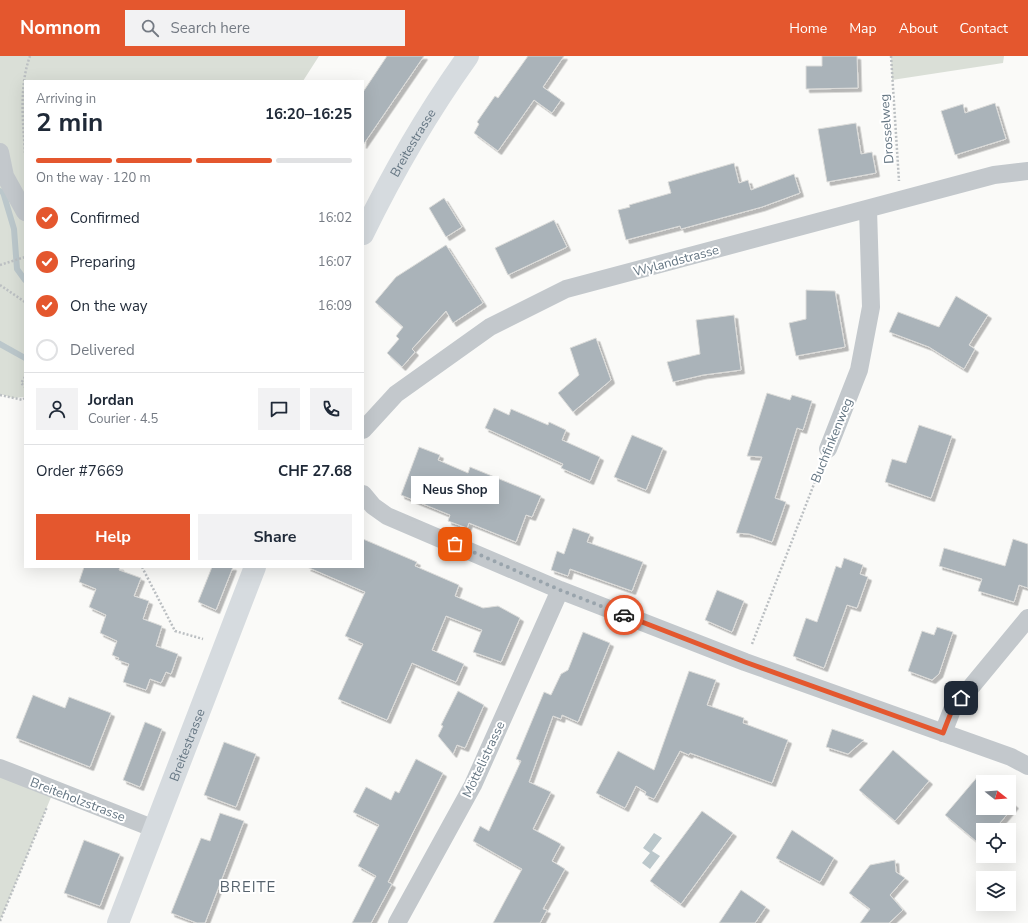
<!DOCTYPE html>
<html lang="en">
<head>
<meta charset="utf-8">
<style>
	body { margin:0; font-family:"Nunito Sans",sans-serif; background:#f2f2f3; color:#1f2937; height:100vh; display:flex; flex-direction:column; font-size:15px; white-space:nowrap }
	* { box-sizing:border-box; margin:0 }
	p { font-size:13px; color:#747a83 }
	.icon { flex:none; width:22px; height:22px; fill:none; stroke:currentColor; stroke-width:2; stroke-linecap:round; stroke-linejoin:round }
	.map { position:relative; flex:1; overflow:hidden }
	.panel { position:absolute; left:24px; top:24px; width:340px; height:488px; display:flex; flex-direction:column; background:#fff; border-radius:0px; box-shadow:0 4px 16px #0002 }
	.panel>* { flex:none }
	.needle { width:26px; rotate:107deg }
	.buttons { position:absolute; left:976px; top:719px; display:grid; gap:8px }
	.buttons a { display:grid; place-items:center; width:40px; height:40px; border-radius:0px; background:#fff; box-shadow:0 4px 16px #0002; font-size:20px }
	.pin { position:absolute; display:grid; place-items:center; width:34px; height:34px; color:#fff; margin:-17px; border-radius:8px; box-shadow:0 2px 6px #0006 }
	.courier { position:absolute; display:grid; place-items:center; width:40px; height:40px; margin:-20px; border:3px solid #e4572e; border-radius:50%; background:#fff; color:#222; box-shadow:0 1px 5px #0007 }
	.bubble { position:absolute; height:28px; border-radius:0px; background:#fff; box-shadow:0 4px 16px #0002; font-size:13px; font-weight:700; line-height:28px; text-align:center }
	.head em { font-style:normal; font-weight:700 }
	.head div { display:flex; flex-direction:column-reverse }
	.head { display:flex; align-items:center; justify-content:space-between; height:68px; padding:0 12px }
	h1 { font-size:26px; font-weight:700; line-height:30px }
	.bar { display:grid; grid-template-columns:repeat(4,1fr); gap:6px 4px; align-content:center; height:48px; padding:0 12px }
	.bar i { height:5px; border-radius:3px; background:#e0e1e3 }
	.bar .selected { background:#e4572e }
	.bar p { grid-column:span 4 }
	.line { display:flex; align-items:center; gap:10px; padding:0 12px; border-top:1px solid #e0e1e3 }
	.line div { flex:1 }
	.round { display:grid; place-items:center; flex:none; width:42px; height:42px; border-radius:0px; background:#f2f2f3 }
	ol { padding:0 12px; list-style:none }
	li { display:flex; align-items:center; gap:12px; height:44px }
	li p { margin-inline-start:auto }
	li .icon { padding:4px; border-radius:50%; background:#e4572e; color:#fff; stroke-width:4 }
	li:last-child { color:#747a83 }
	li i { width:22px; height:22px; border:2px solid #e0e1e3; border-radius:50% }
	.cta { display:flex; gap:8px; margin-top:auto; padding:8px 12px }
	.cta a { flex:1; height:46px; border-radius:0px; background:#e4572e; color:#fff; font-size:16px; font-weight:700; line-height:46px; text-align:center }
	.cta a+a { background:#f2f2f3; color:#1f2937 }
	header { display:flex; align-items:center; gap:24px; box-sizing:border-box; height:56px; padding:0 20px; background:#e4572e; color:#fff }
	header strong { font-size:19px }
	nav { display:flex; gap:22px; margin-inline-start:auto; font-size:14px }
	.search { width:280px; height:36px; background:#f2f2f3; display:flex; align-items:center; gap:10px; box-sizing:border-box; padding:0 14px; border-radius:0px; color:#747a83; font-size:15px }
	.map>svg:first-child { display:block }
	.green { fill:#dadfd7 }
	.water { fill:#bbc7cb }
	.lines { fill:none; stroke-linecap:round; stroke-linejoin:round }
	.stream { stroke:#bbc7cb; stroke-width:6 }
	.building { fill:#aab3b9; stroke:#dcdcda; filter:url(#shadow) }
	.path { stroke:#bbbfc2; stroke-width:2.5; stroke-dasharray:2 2; stroke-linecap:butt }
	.minor { stroke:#c3c8cc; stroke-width:18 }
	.secondary { stroke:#d6dbdf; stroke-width:22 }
	.done { stroke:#99a4ac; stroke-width:4; stroke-dasharray:0 7.2 }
	.route { stroke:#e4572e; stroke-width:5 }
	.labels { text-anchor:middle; stroke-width:4; stroke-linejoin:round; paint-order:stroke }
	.street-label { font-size:13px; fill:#657683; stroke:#fff }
	.quarter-label { font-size:15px; letter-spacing:1px; fill:#57646e; stroke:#fff }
</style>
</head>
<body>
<header>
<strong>Nomnom</strong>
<div class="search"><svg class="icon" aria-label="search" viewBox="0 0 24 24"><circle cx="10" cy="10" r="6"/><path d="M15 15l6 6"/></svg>Search here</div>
<nav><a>Home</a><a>Map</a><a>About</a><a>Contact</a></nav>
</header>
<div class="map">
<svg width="1028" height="867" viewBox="0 0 1028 867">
	<defs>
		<filter id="shadow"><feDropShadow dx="3.5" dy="3.5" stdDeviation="0" flood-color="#0004"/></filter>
	</defs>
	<rect width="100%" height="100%" fill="#fafaf8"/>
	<path class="green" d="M0,0H319L303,25H25V341L13,342L0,338Z
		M891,0H1004L1003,7L892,24Z
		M0,712L54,734L0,865Z"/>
	<path class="water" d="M654,777L662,782L652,795L660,800L650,813L642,807L650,797L643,792Z"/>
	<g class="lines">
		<path class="stream" d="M0,135L3,136L14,173L17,213L25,224
			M0,288L25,302"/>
	</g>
	<path class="building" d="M387,0H424L363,89V36Z
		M528,0H564L543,31L561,44L552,57L534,44L498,95L474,77L479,68L477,66L495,40L498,42Z
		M822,0H857L858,32L806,33V10H822Z
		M995,47L1006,83L955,99L941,55L963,48L965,57Z
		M856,67L861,98L872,96L876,117L827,126L818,73Z
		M734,107L739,127L748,124L751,134L794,118L800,137L762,151L681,173L680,170L626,184L618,154L630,151L629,149L671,137L668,126Z
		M444,142L462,171L446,181L429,152Z
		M554,164L567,191L508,219L495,192Z
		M446,189L483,247L453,267L446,255L412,293L415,296L402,311L387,297L399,283L396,280L403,271L375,246L396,221Z
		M806,234L835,235L845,291L796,300L789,267L806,263Z
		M956,240L988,259L969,289L975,293L964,313L929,291L889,276L898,256L939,271Z
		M734,259L741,314L703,319L673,326L667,306L700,298L696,264Z
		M596,282L611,324L573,356L558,337L579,319L570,292Z
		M767,337L790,344L792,339L812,345L803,374L797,372L775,442L786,446L772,486L749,478L736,477L762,401L747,400Z
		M494,352L509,359L511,353L548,369L549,366L566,374L562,384L600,401L590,425L561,412L563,408L485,372Z
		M919,369L952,380L931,442L885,426L892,403L906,407Z
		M632,379L663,392L646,434L614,421Z
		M419,391L440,399L438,404L468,417L470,411L541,440L532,461L526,459L516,486L469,467L467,472L448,465L450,459L401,439Z
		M573,472L590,478L587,486L643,506L632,535L570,513L568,520L551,514L557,495L564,498Z
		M363,483L417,506L415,510L459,529L455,540L483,552L498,550L520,562L501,606L473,596L482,574L446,560L432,594L464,608L456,626L412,607L387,664L338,643L363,588L345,580L365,536L307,511H363Z
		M1013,483L1028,488V532L1019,529L1014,546L978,535L982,523L939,510L944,492L1005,510Z
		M844,502L863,509L860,518L868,521L857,552L847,549L824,612L793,600L806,562L817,566L836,510L841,512Z
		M84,511H120L119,514L141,522L134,540L149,545L143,563L162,570L156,590L178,598L171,618L166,616L161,627L150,623L146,634L123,626L129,608L118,604L119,602L112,599L117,585L100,577L106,559L89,551L96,533L79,526Z
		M212,511H233L216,554L198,546Z
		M717,534L744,545L732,576L705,564Z
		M937,571L953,576L939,618L932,624L908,615L922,575L934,579Z
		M583,576L610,587L578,666L562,659L561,663L553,660L529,726L551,736L533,773L561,788L552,805L565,813L543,853L547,854L540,867H493L522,813L473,785L480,770L489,775L521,705L516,703L544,636L551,639L561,618L568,614Z
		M689,615L716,624L707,649L744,662L743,667L788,684L772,727L690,697L689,699L680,695L654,743L645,739L646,736L636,730L625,752L596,737L618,695L654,714Z
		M458,635L484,649L465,692L457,689L453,698L438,680L443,670L441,669Z
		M33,639L65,652L69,641L111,657L90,711L16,682Z
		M145,666L162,673L140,731L123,724Z
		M832,673L864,684L848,698L826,691Z
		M224,686L256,698L236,751L204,739Z
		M893,694L929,725L895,765L859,734Z
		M416,703L443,717L388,826L392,828L371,867H352L376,820L358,810L379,769L353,756L366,731L391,744L395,735L399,737Z
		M979,719L987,726H983V752H1009V744L1015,749L994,774H983V791L945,759Z
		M702,755L733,777L681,848L650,825Z
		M220,757L244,765L205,867H197L171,857L201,782L210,785Z
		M792,774L834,802L820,826L776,802Z
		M84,784L120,798L100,850L64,837Z
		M895,804L896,816L905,822L890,839L903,854L889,867H860L870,853L849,837L870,809Z
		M741,834L766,851L755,867H719Z"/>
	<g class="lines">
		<path class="path" d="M891,0L899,125
			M25,97C23,66 19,30 30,0
			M0,209L25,201
			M0,229L25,246
			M25,321L21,327L25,331
			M0,339L23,344L25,342
			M142,511L175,575L203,583
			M752,588L821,410
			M0,865L47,751"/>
		<path class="minor" d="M0,96L5,120L25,156
			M363,374L396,338L490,271L566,233L994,119L1028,115
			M828,393L859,314L871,251L868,153
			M363,438L373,450L387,460L560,534L745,606L1011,701L1028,710
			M943,677L952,654L1028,562
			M0,712L155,773
			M397,867L473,729L560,534"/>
		<g class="secondary">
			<path id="s1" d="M363,178C393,116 428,56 468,0"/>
			<path id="s2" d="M118,867L255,511"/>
		</g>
	</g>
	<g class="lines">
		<path class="done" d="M455,488L560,534L624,559"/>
		<path class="route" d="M624,559L745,606L943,677L952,654L961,642"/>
	</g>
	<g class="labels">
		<g class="street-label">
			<text transform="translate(886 73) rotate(-94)" y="5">Drosselweg</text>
			<text dy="5" stroke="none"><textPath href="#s1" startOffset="104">Breitestrasse</textPath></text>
			<text transform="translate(676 204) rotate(-15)" y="5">Wylandstrasse</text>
			<text transform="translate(831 384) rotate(-68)" y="5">Buchfinkenweg</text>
			<text dy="5" stroke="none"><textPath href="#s2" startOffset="191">Breitestrasse</textPath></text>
			<text transform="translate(483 703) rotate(-65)" y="5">Möttelistrasse</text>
			<text transform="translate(78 743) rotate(21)" y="5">Breiteholzstrasse</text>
		</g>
		<g class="quarter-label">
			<text x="248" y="836">BREITE</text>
		</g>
	</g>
</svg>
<div class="buttons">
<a><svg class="needle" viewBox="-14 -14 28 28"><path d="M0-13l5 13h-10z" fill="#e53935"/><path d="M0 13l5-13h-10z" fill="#747a83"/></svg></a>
<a><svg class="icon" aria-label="locate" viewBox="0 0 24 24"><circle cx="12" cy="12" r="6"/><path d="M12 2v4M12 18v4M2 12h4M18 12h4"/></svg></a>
<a><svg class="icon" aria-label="layers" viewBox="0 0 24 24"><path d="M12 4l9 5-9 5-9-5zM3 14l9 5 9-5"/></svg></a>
</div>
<div class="pin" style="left:455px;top:488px;background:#ea580c"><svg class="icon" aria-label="bag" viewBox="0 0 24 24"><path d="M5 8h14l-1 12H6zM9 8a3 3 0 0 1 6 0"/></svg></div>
<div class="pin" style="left:961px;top:642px;background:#1f2937"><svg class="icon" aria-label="home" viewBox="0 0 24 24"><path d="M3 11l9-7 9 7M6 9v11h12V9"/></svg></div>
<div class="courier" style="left:624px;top:559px"><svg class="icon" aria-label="car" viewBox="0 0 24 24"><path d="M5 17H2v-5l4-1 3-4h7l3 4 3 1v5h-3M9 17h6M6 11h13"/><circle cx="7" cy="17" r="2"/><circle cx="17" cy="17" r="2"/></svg></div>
<div class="bubble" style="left:411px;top:420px;width:88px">Neus Shop</div>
<section class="panel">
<div class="head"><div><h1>2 min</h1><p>Arriving in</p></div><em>16:20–16:25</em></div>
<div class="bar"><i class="selected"></i><i class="selected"></i><i class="selected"></i><i></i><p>On the way · 120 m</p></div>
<ol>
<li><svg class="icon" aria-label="check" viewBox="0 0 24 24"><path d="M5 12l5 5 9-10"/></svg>Confirmed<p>16:02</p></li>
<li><svg class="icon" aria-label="check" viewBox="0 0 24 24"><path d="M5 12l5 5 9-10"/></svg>Preparing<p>16:07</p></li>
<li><svg class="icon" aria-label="check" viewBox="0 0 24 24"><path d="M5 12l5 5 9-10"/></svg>On the way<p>16:09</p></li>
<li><i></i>Delivered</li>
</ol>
<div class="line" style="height:72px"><a class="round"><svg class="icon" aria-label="person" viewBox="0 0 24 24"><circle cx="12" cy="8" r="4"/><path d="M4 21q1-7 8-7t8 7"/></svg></a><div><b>Jordan</b><p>Courier · 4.5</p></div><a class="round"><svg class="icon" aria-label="chat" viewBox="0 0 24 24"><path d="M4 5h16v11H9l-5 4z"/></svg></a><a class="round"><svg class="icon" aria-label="phone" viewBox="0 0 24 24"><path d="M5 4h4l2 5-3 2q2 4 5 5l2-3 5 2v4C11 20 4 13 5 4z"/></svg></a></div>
<div class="line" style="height:52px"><div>Order #7669</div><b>CHF 27.68</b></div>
<div class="cta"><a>Help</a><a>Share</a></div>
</section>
</div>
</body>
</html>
